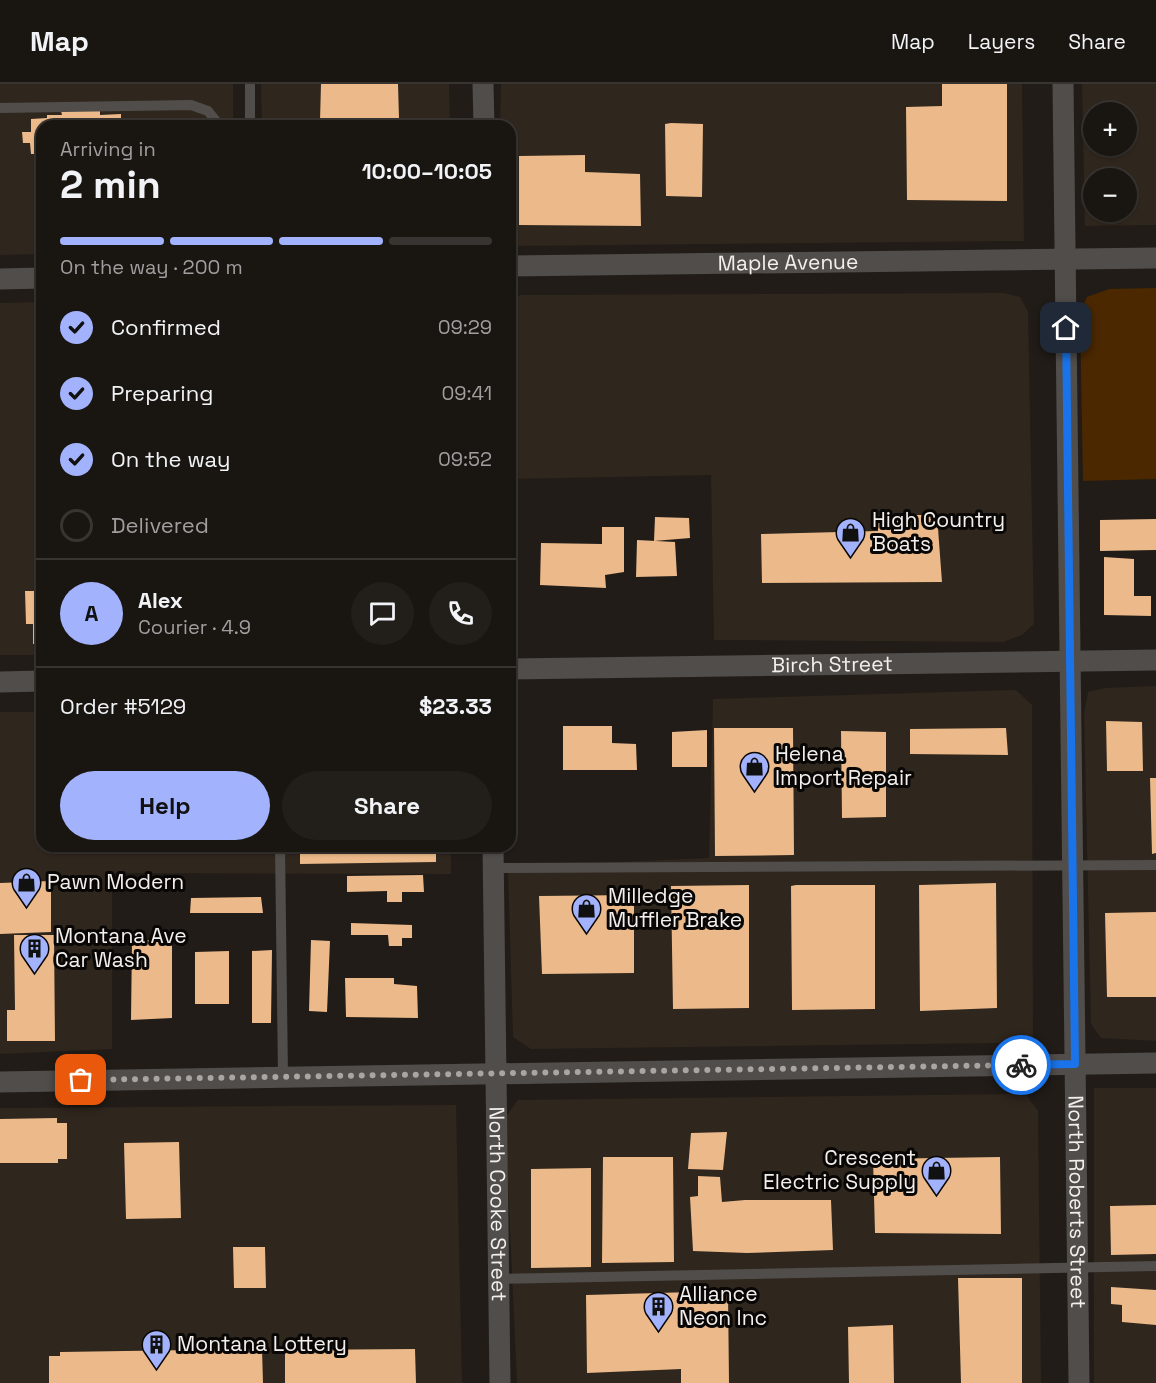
<!DOCTYPE html>
<html lang="en">
<head>
<meta charset="utf-8">
<style>
	body { margin:0; font-family:"Space Grotesk",sans-serif; background:#221e1a; color:#f1f3f6; height:100vh; display:flex; flex-direction:column; font-size:22px; white-space:nowrap }
	* { box-sizing:border-box; margin:0 }
	p { font-size:20px; color:#9f9f9f }
	.icon { flex:none; width:33px; height:33px; fill:none; stroke:currentColor; stroke-width:2; stroke-linecap:round; stroke-linejoin:round }
	.map { position:relative; flex:1; overflow:hidden }
	.side { position:absolute; left:36px; top:36px; width:480px; height:732px; display:flex; flex-direction:column; background:#191511; border-radius:18px; box-shadow:0 2px 4px #0004,0 0 0 2px #373431 }
	.side>* { flex:none }
	.buttons { position:absolute; left:1083px; top:18px; display:grid; gap:12px }
	.buttons a { display:grid; place-items:center; width:54px; height:54px; border-radius:50%; background:#191511; box-shadow:0 2px 4px #0004,0 0 0 2px #373431; font-size:30px }
	.pin { position:absolute; display:grid; place-items:center; width:51px; height:51px; color:#fff; margin:-26px; border-radius:12px; box-shadow:0 3px 9px #0006 }
	.courier { position:absolute; display:grid; place-items:center; width:60px; height:60px; margin:-30px; border:4px solid #1a73e8; border-radius:50%; background:#fff; color:#222; box-shadow:0 2px 8px #0007 }
	.summary em { font-style:normal; font-weight:800 }
	.summary div { display:flex; flex-direction:column-reverse }
	.summary { display:flex; align-items:center; justify-content:space-between; height:102px; padding:0 24px }
	h1 { font-size:39px; font-weight:800; line-height:45px }
	.bar { display:grid; grid-template-columns:repeat(4,1fr); gap:9px 6px; align-content:center; height:72px; padding:0 24px }
	.bar i { height:8px; border-radius:4px; background:#373431 }
	.bar .active { background:#a2b2fd }
	.bar p { grid-column:span 4 }
	.line { display:flex; align-items:center; gap:15px; padding:0 24px; border-top:2px solid #373431 }
	.line div { flex:1 }
	.round { display:grid; place-items:center; flex:none; width:63px; height:63px; border-radius:32px; background:#221e1a }
	ol { padding:0 24px; list-style:none }
	li { display:flex; align-items:center; gap:18px; height:66px }
	li p { margin-inline-start:auto }
	li .icon { padding:6px; border-radius:50%; background:#a2b2fd; color:#111; stroke-width:4 }
	li:last-child { color:#9f9f9f }
	li i { width:33px; height:33px; border:3px solid #373431; border-radius:50% }
	.cta { display:flex; gap:12px; margin-top:auto; padding:12px 24px }
	.cta a { flex:1; height:69px; border-radius:36px; background:#a2b2fd; color:#111; font-size:24px; font-weight:800; line-height:69px; text-align:center }
	.cta a+a { background:#221e1a; color:#f1f3f6 }
	header { display:flex; align-items:center; gap:36px; box-sizing:border-box; height:84px; padding:0 30px; background:#191511; border-bottom:2px solid #373431 }
	header strong { font-size:28px }
	nav { display:flex; gap:33px; margin-inline-start:auto; font-size:21px }
	.map>svg:first-child { display:block }
	.built { fill:#2f261d; fill-rule:evenodd }
	.green { fill:#4b2800 }
	.building { fill:#ebb98a }
	.lines { fill:none; stroke-linecap:round; stroke-linejoin:round }
	.lane { stroke:#504d4b; stroke-width:10 }
	.street { stroke:#504d4b; stroke-width:21 }
	.done { stroke:#aaa5a1; stroke-width:6; stroke-dasharray:0 10.8 }
	.route { stroke:#1a73e8; stroke-width:8 }
	.labels { text-anchor:middle; stroke-width:6; stroke-linejoin:round; paint-order:stroke }
	.street-label { font-size:21px; fill:#f3efec; stroke:#090705 }
	.poi-label { font-size:21px; fill:#f3efec; stroke:#090705; text-anchor:start }
</style>
</head>
<body>
<header>
<strong>Map</strong>
<nav><a>Map</a><a>Layers</a><a>Share</a></nav>
</header>
<div class="map">
<svg width="1156" height="1299" viewBox="0 0 1156 1299">
	<rect width="100%" height="100%" fill="#211c17"/>
	<path class="built" d="M0,0H233V42H42V170L0,171Z
		M261,0H449L450,42H262Z
		M501,0H1022L1024,157L510,162V42H500Z
		M1082,0H1156V141L1085,142ZM1094,28H1126V62H1094ZM1094,94H1126V128H1094Z
		M1004,209L1020,213L1028,228L1034,540L1022,551L1003,558L714,556L711,391L510,395V218L520,211Z
		M42,218V571H0V219Z
		M1156,602V957L1101,954L1091,940L1084,630L1088,608L1105,604Z
		M1016,606L1032,621L1033,952L1025,957L999,959L531,965L513,953L508,783L709,774L713,615Z
		M0,628H42V762H451V790L112,789V965L0,970Z
		M1094,1004H1156V1299H1094Z
		M1014,1010L1027,1012L1038,1027L1041,1299H517L505,1034L518,1016Z
		M456,1021L462,1299H0V1024Z"/>
	<path class="green" d="M1156,204V395L1083,397L1080,228L1087,213L1109,205Z"/>
	<path class="building" d="M321,0H398L399,34L320,37Z
		M942,0H1007V117L907,116L906,23L942,22Z
		M100,26V31L121,30V42H42V70H31L30,59H23L22,48H31V35L47,34V31H62L61,27Z
		M671,39L703,40L702,113L666,112L665,40Z
		M585,71V88L640,90L641,142L519,141V72Z
		M878,431H937L942,498L762,499L761,450L878,447Z
		M655,433L689,434L690,454L654,457Z
		M1156,435V466L1100,467V436Z
		M602,443H624V488L605,491L606,504L540,501L541,459L602,460Z
		M637,456L675,458L677,492L636,493Z
		M1104,473L1134,475V512H1151V532L1104,531Z
		M34,481H42V559L33,560V540H26L25,507H34Z
		M1106,637L1142,638L1143,687H1107Z
		M563,642H612V659L636,660L637,686H563Z
		M714,644H793L794,771L715,772Z
		M1006,644L1008,671L910,670V645Z
		M707,646V683H672V648Z
		M841,647L886,648V733L842,734Z
		M1150,694H1156V769L1152,770Z
		M300,762H436V778L300,780Z
		M423,791L424,808H402V818H387V807L347,808V792Z
		M51,797V848L0,850V799Z
		M996,799L997,924L920,927L919,801Z
		M749,801V924L673,925L671,802Z
		M796,801H875V925L792,926L791,802Z
		M634,811V889L542,890L539,812Z
		M261,813L263,829H190L191,814Z
		M1156,828V913H1107L1105,829Z
		M351,839L412,841V854H402V862H389L388,851H351Z
		M14,851H54L55,957H7V926H15Z
		M132,856H172V934L131,936Z
		M311,856L330,857L327,928L309,927Z
		M272,866L271,939H252V867Z
		M229,867V920H195V868Z
		M345,894H394V900L417,902L418,934L346,933Z
		M57,1034V1039H67V1075H58V1079H0V1035Z
		M727,1048L723,1086L688,1085L691,1049Z
		M179,1058L181,1134L126,1135L124,1059Z
		M603,1073H673L674,1178L602,1179Z
		M1000,1073L1001,1150L875,1149L873,1075Z
		M591,1084V1183L531,1184V1085Z
		M698,1092L720,1093L722,1118L745,1116H831L833,1166L747,1169L693,1167L690,1113L698,1112Z
		M1156,1121V1170L1111,1171L1110,1122Z
		M233,1163H265L266,1204H234Z
		M958,1194H1022V1299H961Z
		M1111,1203L1156,1206V1241L1122,1238V1221L1111,1220Z
		M728,1207L729,1299H681V1285L587,1289L586,1211Z
		M893,1241L894,1299H849L848,1243Z
		M262,1265L263,1299H49V1272H60V1268Z
		M415,1265L416,1299H285V1266Z"/>
	<g class="lines">
		<path class="lane" d="M250,0V42
			M0,24L191,21L208,27L220,42
			M280,762L283,993
			M493,784L1156,781
			M498,1195L1156,1182"/>
		<g class="street">
			<path d="M483,0L484,42"/>
			<path id="s1" d="M1063,0L1079,1299"/>
			<path id="s2" d="M510,182L1156,174"/>
			<path d="M0,195L42,194"/>
			<path id="s3" d="M510,585L1156,576"/>
			<path d="M0,598L42,597"/>
			<path id="s4" d="M493,762L500,1299"/>
			<path d="M0,998L1156,979"/>
		</g>
	</g>
	<g class="lines">
		<path class="done" d="M81,996L1021,981"/>
		<path class="route" d="M1021,981L1075,980L1066,244"/>
	</g>
	<defs>
		<symbol id="shop-pin" viewBox="-11 -11 22 30"><path d="M0 17L-7.5 6A9.5 9.5 0 1 1 7.5 6Z" fill="#a2b2fd" stroke="#090705"/><path d="M-5-2.5h2.3a2.7 3.5 0 0 1 5.4 0H5L5.5 6h-11ZM-1.5-2.5h3a1.5 2.3 0 0 0-3 0Z" fill="#111"/></symbol>
		<symbol id="building-pin" viewBox="-11 -11 22 30"><path d="M0 17L-7.5 6A9.5 9.5 0 1 1 7.5 6Z" fill="#a2b2fd" stroke="#090705"/><path d="M-4-6H4V6H1V3H-1V6H-4ZM-2.5-4.3h1.7v1.8h-1.7ZM.8-4.3h1.7v1.8H.8ZM-2.5-1h1.7V.8h-1.7ZM.8-1h1.7V.8H.8Z" fill="#111"/></symbol>
	</defs>
	<g fill-rule="evenodd">
		<use href="#shop-pin" x="834" y="432" width="33" height="45"/>
		<use href="#shop-pin" x="738" y="666" width="33" height="45"/>
		<use href="#shop-pin" x="10" y="782" width="33" height="45"/>
		<use href="#shop-pin" x="570" y="808" width="33" height="45"/>
		<use href="#building-pin" x="18" y="848" width="33" height="45"/>
		<use href="#shop-pin" x="920" y="1070" width="33" height="45"/>
		<use href="#building-pin" x="642" y="1206" width="33" height="45"/>
		<use href="#building-pin" x="140" y="1244" width="33" height="45"/>
	</g>
	<g class="labels">
		<g class="street-label">
			<text dy="7" stroke="none"><textPath href="#s2" startOffset="278">Maple Avenue</textPath></text>
			<text dy="7" stroke="none"><textPath href="#s3" startOffset="322">Birch Street</textPath></text>
			<text dy="7" stroke="none"><textPath href="#s1" startOffset="1118">North Roberts Street</textPath></text>
			<text dy="7" stroke="none"><textPath href="#s4" startOffset="358">North Cooke Street</textPath></text>
		</g>
		<g class="poi-label">
			<text x="872" y="443">High Country<tspan x="872" dy="24">Boats</tspan></text>
			<text x="775" y="677">Helena<tspan x="775" dy="24">Import Repair</tspan></text>
			<text x="47" y="805">Pawn Modern</text>
			<text x="608" y="819">Milledge<tspan x="608" dy="24">Muffler Brake</tspan></text>
			<text x="55" y="859">Montana Ave<tspan x="55" dy="24">Car Wash</tspan></text>
			<text x="916" y="1081" text-anchor="end">Crescent<tspan x="916" dy="24">Electric Supply</tspan></text>
			<text x="679" y="1217">Alliance<tspan x="679" dy="24">Neon Inc</tspan></text>
			<text x="177" y="1267">Montana Lottery</text>
		</g>
	</g>
</svg>
<div class="buttons">
<a>+</a>
<a>−</a>
</div>
<div class="pin" style="left:81px;top:996px;background:#ea580c"><svg class="icon" aria-label="bag" viewBox="0 0 24 24"><path d="M5 8h14l-1 12H6zM9 8a3 3 0 0 1 6 0"/></svg></div>
<div class="pin" style="left:1066px;top:244px;background:#1f2937"><svg class="icon" aria-label="home" viewBox="0 0 24 24"><path d="M3 11l9-7 9 7M6 9v11h12V9"/></svg></div>
<div class="courier" style="left:1021px;top:981px"><svg class="icon" aria-label="bike" viewBox="0 0 24 24"><circle cx="6" cy="16" r="4"/><circle cx="18" cy="16" r="4"/><path d="M6 16l4-8h5l3 8M10 8l3 8H6M13 5h3"/></svg></div>
<section class="side">
<div class="summary"><div><h1>2 min</h1><p>Arriving in</p></div><em>10:00–10:05</em></div>
<div class="bar"><i class="active"></i><i class="active"></i><i class="active"></i><i></i><p>On the way · 200 m</p></div>
<ol>
<li><svg class="icon" aria-label="check" viewBox="0 0 24 24"><path d="M5 12l5 5 9-10"/></svg>Confirmed<p>09:29</p></li>
<li><svg class="icon" aria-label="check" viewBox="0 0 24 24"><path d="M5 12l5 5 9-10"/></svg>Preparing<p>09:41</p></li>
<li><svg class="icon" aria-label="check" viewBox="0 0 24 24"><path d="M5 12l5 5 9-10"/></svg>On the way<p>09:52</p></li>
<li><i></i>Delivered</li>
</ol>
<div class="line" style="height:108px"><b class="round" style="background:#a2b2fd;color:#111">A</b><div><b>Alex</b><p>Courier · 4.9</p></div><a class="round"><svg class="icon" aria-label="chat" viewBox="0 0 24 24"><path d="M4 5h16v11H9l-5 4z"/></svg></a><a class="round"><svg class="icon" aria-label="phone" viewBox="0 0 24 24"><path d="M5 4h4l2 5-3 2q2 4 5 5l2-3 5 2v4C11 20 4 13 5 4z"/></svg></a></div>
<div class="line" style="height:78px"><div>Order #5129</div><b>$23.33</b></div>
<div class="cta"><a>Help</a><a>Share</a></div>
</section>
</div>
</body>
</html>
